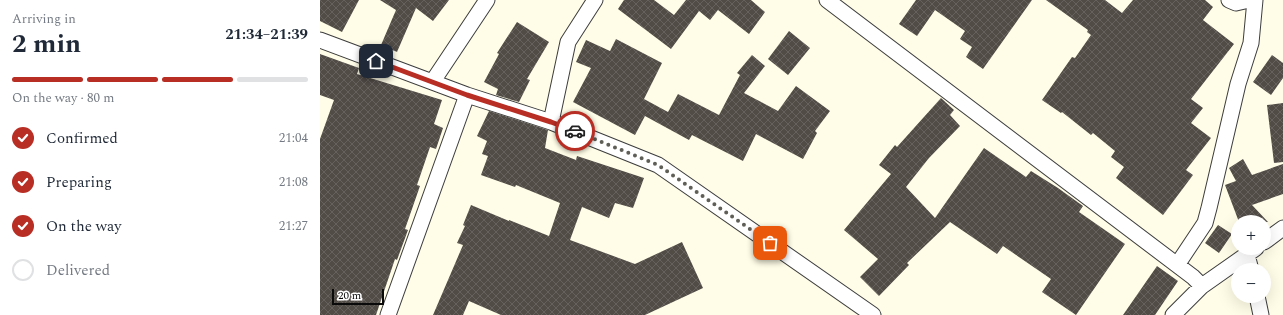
<!DOCTYPE html>
<html lang="en">
<head>
<meta charset="utf-8">
<style>
	body { margin:0; font-family:Spectral,serif; background:#f6f6f7; color:#1f2937; height:100vh; display:flex; flex-direction:column; font-size:15px; white-space:nowrap }
	* { box-sizing:border-box; margin:0 }
	p { font-size:13px; color:#747a83 }
	.icon { flex:none; width:22px; height:22px; fill:none; stroke:currentColor; stroke-width:2; stroke-linecap:round; stroke-linejoin:round }
	.map { position:relative; flex:1; overflow:hidden }
	.sheet { display:flex; flex-direction:column; background:#fff; width:320px }
	.sheet>* { flex:none }
	.buttons { position:absolute; left:911px; top:215px; display:grid; gap:8px }
	.buttons a { display:grid; place-items:center; width:40px; height:40px; border-radius:50%; background:#fff; box-shadow:0 4px 16px #0002; font-size:20px }
	.scale { position:absolute; left:12px; bottom:10px; width:52px; box-sizing:border-box; padding-left:4px; border:2px solid #0a0a0a; border-top:0; font-size:11px; line-height:14px; white-space:nowrap; color:#0a0a0a; -webkit-text-stroke:3px #fff; paint-order:stroke }
	.pin { position:absolute; display:grid; place-items:center; width:34px; height:34px; color:#fff; margin:-17px; border-radius:8px; box-shadow:0 2px 6px #0006 }
	.courier { position:absolute; display:grid; place-items:center; width:40px; height:40px; margin:-20px; border:3px solid #b82d24; border-radius:50%; background:#fff; color:#222; box-shadow:0 1px 5px #0007 }
	.headline em { font-style:normal; font-weight:700 }
	.headline div { display:flex; flex-direction:column-reverse }
	.headline { display:flex; align-items:center; justify-content:space-between; height:68px; padding:0 12px }
	h1 { font-size:26px; font-weight:700; line-height:30px }
	.bar { display:grid; grid-template-columns:repeat(4,1fr); gap:6px 4px; align-content:center; height:48px; padding:0 12px }
	.bar i { height:5px; border-radius:3px; background:#e0e1e3 }
	.bar .on { background:#b82d24 }
	.bar p { grid-column:span 4 }
	ol { padding:0 12px; list-style:none }
	li { display:flex; align-items:center; gap:12px; height:44px }
	li p { margin-inline-start:auto }
	li .icon { padding:4px; border-radius:50%; background:#b82d24; color:#fff; stroke-width:4 }
	li:last-child { color:#747a83 }
	li i { width:22px; height:22px; border:2px solid #e0e1e3; border-radius:50% }
	main { display:flex; flex:1; min-height:0 }
	.map>svg:first-child { display:block }
	.building { fill:url(#building-cross-hatch) }
	.lines { fill:none; stroke-linecap:round; stroke-linejoin:round }
	.minor-casing { stroke:#3d3d3d; stroke-width:17 }
	.minor { stroke:#fff; stroke-width:15 }
	.done { stroke:#605f57; stroke-width:4; stroke-dasharray:0 7.2 }
	.route { stroke:#b82d24; stroke-width:5 }
</style>
</head>
<body>
<main>
<section class="sheet">
<div class="headline"><div><h1>2 min</h1><p>Arriving in</p></div><em>21:34–21:39</em></div>
<div class="bar"><i class="on"></i><i class="on"></i><i class="on"></i><i></i><p>On the way · 80 m</p></div>
<ol>
<li><svg class="icon" aria-label="check" viewBox="0 0 24 24"><path d="M5 12l5 5 9-10"/></svg>Confirmed<p>21:04</p></li>
<li><svg class="icon" aria-label="check" viewBox="0 0 24 24"><path d="M5 12l5 5 9-10"/></svg>Preparing<p>21:08</p></li>
<li><svg class="icon" aria-label="check" viewBox="0 0 24 24"><path d="M5 12l5 5 9-10"/></svg>On the way<p>21:27</p></li>
<li><i></i>Delivered</li>
</ol>
</section>
<div class="map">
<svg width="963" height="315" viewBox="0 0 963 315">
	<defs>
		<pattern id="building-cross-hatch" width="8" height="8" patternUnits="userSpaceOnUse"><rect width="8" height="8" fill="#524c47"/><path d="M0 0l8 8M0 8l8-8" fill="none" stroke="#66615d"/></pattern>
	</defs>
	<rect width="100%" height="100%" fill="#fffde7"/>
	<path class="building" d="M0,0H39L22,32L0,21Z
		M60,0H129L113,21L96,8L77,52L61,45L76,10Z
		M304,0H334L354,15L366,0H431L445,12L429,34L398,10L390,20L379,11L351,49L298,9Z
		M596,0H712L663,69L646,57L652,47L640,39L645,31L615,10L597,36L579,24Z
		M726,0H785L802,13L813,0H885L893,7L883,20L914,44L871,99L883,108L871,123L891,138L866,170L873,175L843,215L796,178L804,167L791,157L795,151L773,133L771,135L742,112L741,113L722,100L752,57L755,58L771,35L767,32L768,30Z
		M197,22L229,42L207,79L210,80L199,102L176,95L178,89L164,82L179,54L177,53Z
		M469,31L490,48L468,75L448,59Z
		M296,39L342,63L324,99L348,112L358,94L399,115L420,75L417,73L432,55L445,66L424,93L458,111L476,86L510,111L495,131L497,133L483,159L436,134L423,161L372,135L369,140L325,116L315,135L253,102L271,68L256,62L266,40L290,51Z
		M0,54L39,68L37,74L122,100L114,124L123,128L116,149L110,147L97,185L100,186L85,229L88,230L77,260L75,259L56,315H0V139L14,100L0,95Z
		M952,55L963,63V78L951,95L933,82Z
		M621,98L634,110L630,115L640,126L609,158L586,187L615,218L664,148L706,177L711,171L738,188L763,206L759,212L805,244L756,315L722,292L731,279L683,246L677,254L630,222L587,263L589,265L559,296L540,277L558,259L524,230L571,174L559,165L575,145L577,147Z
		M963,103V162L954,163L947,105Z
		M169,111L228,130L225,148L256,160L257,156L324,178L313,208L295,203L289,218L262,207L250,240L315,264L362,242L383,288L325,315H181L149,301L143,315H113L143,245L137,243L145,226L143,225L151,205L189,221V220L229,236L240,203L196,185L195,187L161,175L168,156L162,154L167,141L157,136Z
		M923,159L932,175L963,164V194L932,205L948,222H919L905,185L916,181L909,168Z
		M898,225L912,234L899,253L885,243Z
		M837,266L858,281L835,315H803Z"/>
	<g class="lines">
		<defs>
			<path id="minor" d="M507,0L873,277L882,286
				M909,0L916,3L929,0
				M0,40L147,95L231,122L338,165L553,315
				M113,81L167,0
				M231,122L248,42L275,0
				M944,242L963,228
				M927,255L931,270
				M857,265L885,223L889,208L918,84L931,43L935,0
				M937,296L941,315
				M68,315L147,95
				M853,315L882,286L936,248"/>
		</defs>
		<use href="#minor" class="minor-casing"/>
		<use href="#minor" class="minor"/>
	</g>
	<g class="lines">
		<path class="done" d="M255,131L338,165L450,243"/>
		<path class="route" d="M56,61L147,95L231,122L255,131"/>
	</g>
</svg>
<div class="buttons">
<a>+</a>
<a>−</a>
</div>
<div class="scale">20 m</div>
<div class="pin" style="left:450px;top:243px;background:#ea580c"><svg class="icon" aria-label="bag" viewBox="0 0 24 24"><path d="M5 8h14l-1 12H6zM9 8a3 3 0 0 1 6 0"/></svg></div>
<div class="pin" style="left:56px;top:61px;background:#1f2937"><svg class="icon" aria-label="home" viewBox="0 0 24 24"><path d="M3 11l9-7 9 7M6 9v11h12V9"/></svg></div>
<div class="courier" style="left:255px;top:131px"><svg class="icon" aria-label="car" viewBox="0 0 24 24"><path d="M5 17H2v-5l4-1 3-4h7l3 4 3 1v5h-3M9 17h6M6 11h13"/><circle cx="7" cy="17" r="2"/><circle cx="17" cy="17" r="2"/></svg></div>
</div>
</main>
</body>
</html>
